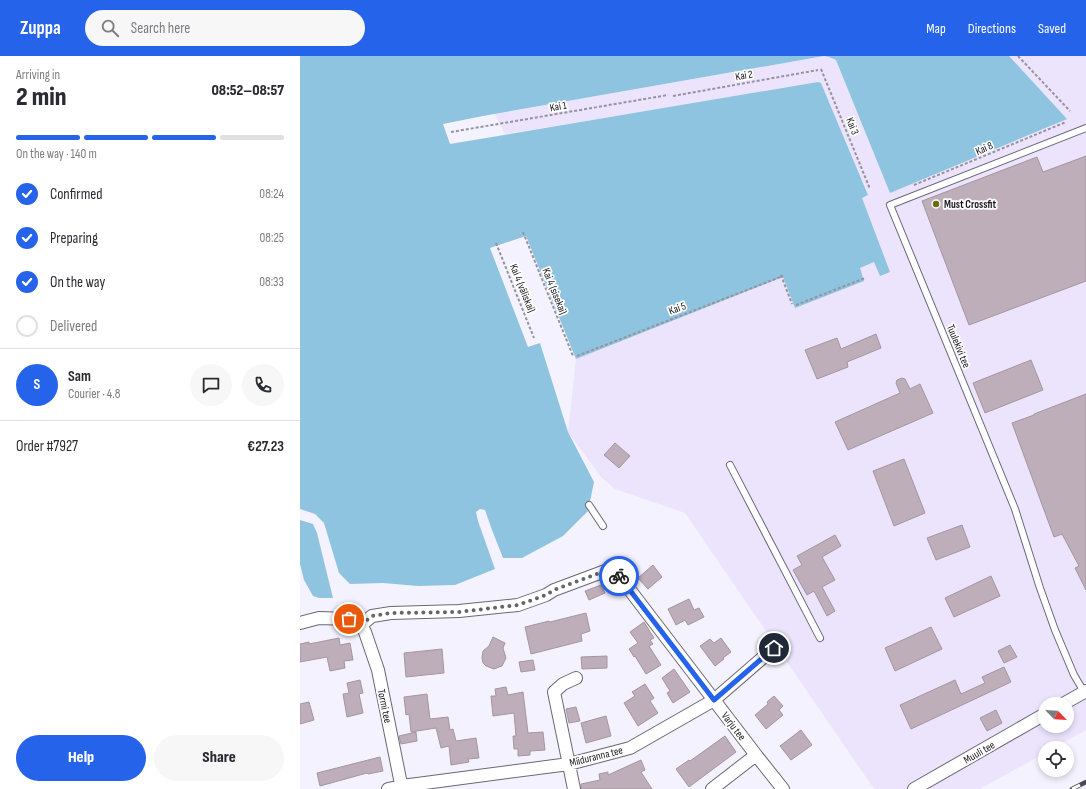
<!DOCTYPE html>
<html lang="en">
<head>
<meta charset="utf-8">
<style>
	body { margin:0; font-family:"Sofia Sans Condensed",sans-serif; background:#f7f7f7; color:#2b2b33; height:100vh; display:flex; flex-direction:column; font-size:15px; white-space:nowrap }
	* { box-sizing:border-box; margin:0 }
	p { font-size:13px; color:#7c7c81 }
	.icon { flex:none; width:22px; height:22px; fill:none; stroke:currentColor; stroke-width:2; stroke-linecap:round; stroke-linejoin:round }
	.map { position:relative; flex:1; overflow:hidden }
	.details { display:flex; flex-direction:column; background:#fff; width:300px }
	.details>* { flex:none }
	.needle { width:26px; rotate:114deg }
	.tools { position:absolute; left:738px; top:641px; display:grid; gap:8px }
	.tools a { display:grid; place-items:center; width:36px; height:36px; border-radius:50%; background:#fff; box-shadow:0 2px 6px #0003; font-size:20px }
	.pin { position:absolute; display:grid; place-items:center; width:34px; height:34px; color:#fff; margin:-17px; border:2px solid #fff; border-radius:50%; box-shadow:0 1px 4px #0007 }
	.courier { position:absolute; display:grid; place-items:center; width:40px; height:40px; margin:-20px; border:3px solid #2563eb; border-radius:50%; background:#fff; color:#222; box-shadow:0 1px 5px #0007 }
	.head em { font-style:normal; font-weight:800 }
	.head div { display:flex; flex-direction:column-reverse }
	.head { display:flex; align-items:center; justify-content:space-between; height:68px; padding:0 16px }
	h1 { font-size:26px; font-weight:800; line-height:30px }
	.bar { display:grid; grid-template-columns:repeat(4,1fr); gap:6px 4px; align-content:center; height:48px; padding:0 16px }
	.bar i { height:5px; border-radius:3px; background:#e1e1e2 }
	.bar .current { background:#2563eb }
	.bar p { grid-column:span 4 }
	.line { display:flex; align-items:center; gap:10px; padding:0 16px; border-top:1px solid #e1e1e2 }
	.line div { flex:1 }
	.round { display:grid; place-items:center; flex:none; width:42px; height:42px; border-radius:21px; background:#f7f7f7 }
	ol { padding:0 16px; list-style:none }
	li { display:flex; align-items:center; gap:12px; height:44px }
	li p { margin-inline-start:auto }
	li .icon { padding:4px; border-radius:50%; background:#2563eb; color:#fff; stroke-width:4 }
	li:last-child { color:#7c7c81 }
	li i { width:22px; height:22px; border:2px solid #e1e1e2; border-radius:50% }
	.action { display:flex; gap:8px; margin-top:auto; padding:8px 16px }
	.action a { flex:1; height:46px; border-radius:24px; background:#2563eb; color:#fff; font-size:16px; font-weight:800; line-height:46px; text-align:center }
	.action a+a { background:#f7f7f7; color:#2b2b33 }
	header { display:flex; align-items:center; gap:24px; box-sizing:border-box; height:56px; padding:0 20px; background:#2563eb; color:#fff }
	header strong { font-size:19px }
	nav { display:flex; gap:22px; margin-inline-start:auto; font-size:14px }
	.search { width:280px; height:36px; background:#f7f7f7; display:flex; align-items:center; gap:10px; box-sizing:border-box; padding:0 14px; border-radius:22px; color:#7c7c81; font-size:15px }
	main { display:flex; flex:1; min-height:0 }
	.map>svg:first-child { display:block }
	.built { fill:#ebe4fc; fill-rule:evenodd }
	.water { fill:#8fc4e0 }
	.building { fill:#bdaeb9; stroke:#a496a1 }
	.lines { fill:none; stroke-linecap:round; stroke-linejoin:round }
	.service-casing { stroke:#6b6776; stroke-width:8 }
	.minor-casing { stroke:#6b6776; stroke-width:14 }
	.path { stroke:#95939d; stroke-width:2; stroke-dasharray:3 2; stroke-linecap:butt }
	.service { stroke:#fff; stroke-width:6 }
	.minor { stroke:#fff; stroke-width:12 }
	.rail-casing { stroke:#4b4950; stroke-width:4.5 }
	.rail { stroke:#fff; stroke-width:3; stroke-dasharray:9; stroke-linecap:butt }
	.done { stroke:#67646d; stroke-width:4; stroke-dasharray:0 7.2 }
	.route { stroke:#2563eb; stroke-width:5 }
	.poi-dot { fill:#6c6d0e; stroke:#fff; stroke-width:1.5 }
	.labels { text-anchor:middle; stroke-width:3.5; stroke-linejoin:round; paint-order:stroke }
	.street-label { font-size:11px; fill:#1a181e; stroke:#fff }
	.poi-label { font-size:11px; font-weight:bold; fill:#1a181e; stroke:#fff; text-anchor:start }
</style>
</head>
<body>
<header>
<strong>Zuppa</strong>
<div class="search"><svg class="icon" aria-label="search" viewBox="0 0 24 24"><circle cx="10" cy="10" r="6"/><path d="M15 15l6 6"/></svg>Search here</div>
<nav><a>Map</a><a>Directions</a><a>Saved</a></nav>
</header>
<main>
<section class="details">
<div class="head"><div><h1>2 min</h1><p>Arriving in</p></div><em>08:52–08:57</em></div>
<div class="bar"><i class="current"></i><i class="current"></i><i class="current"></i><i></i><p>On the way · 140 m</p></div>
<ol>
<li><svg class="icon" aria-label="check" viewBox="0 0 24 24"><path d="M5 12l5 5 9-10"/></svg>Confirmed<p>08:24</p></li>
<li><svg class="icon" aria-label="check" viewBox="0 0 24 24"><path d="M5 12l5 5 9-10"/></svg>Preparing<p>08:25</p></li>
<li><svg class="icon" aria-label="check" viewBox="0 0 24 24"><path d="M5 12l5 5 9-10"/></svg>On the way<p>08:33</p></li>
<li><i></i>Delivered</li>
</ol>
<div class="line" style="height:72px"><b class="round" style="background:#2563eb;color:#fff">S</b><div><b>Sam</b><p>Courier · 4.8</p></div><a class="round"><svg class="icon" aria-label="chat" viewBox="0 0 24 24"><path d="M4 5h16v11H9l-5 4z"/></svg></a><a class="round"><svg class="icon" aria-label="phone" viewBox="0 0 24 24"><path d="M5 4h4l2 5-3 2q2 4 5 5l2-3 5 2v4C11 20 4 13 5 4z"/></svg></a></div>
<div class="line" style="height:52px"><div>Order #7927</div><b>€27.23</b></div>
<div class="action"><a>Help</a><a>Share</a></div>
</section>
<div class="map">
<svg width="786" height="733" viewBox="0 0 786 733">
	<rect width="100%" height="100%" fill="#f5f2ff"/>
	<path class="built" d="M524,0L529,1L536,4L709,0H786V674L754,692H745V697L680,733H574L385,457L315,433L301,421L268,376L276,303L483,221L564,225L559,212L574,206L562,141L568,139L521,27L205,78L195,58ZM745,648H767V670H745Z"/>
	<path class="water" d="M0,0H709L767,63L590,137L536,4L529,1L524,0L183,60L143,68L150,88L518,26L521,27L568,139L562,142L590,216L580,220L574,206L560,212L564,225L495,252L483,221L276,303L226,180L190,192L228,291L240,287L268,376L294,426L288,455L263,480L222,502H203L192,474L185,454L180,453L176,456L178,465L195,513L155,529L118,530L83,527L50,528L39,517L24,467L15,458L0,453Z
		M0,464L13,468L17,477L33,542H19L13,540L4,524L0,508Z"/>
	<path class="building" d="M786,100V225L669,269L622,145L737,101L743,116Z
		M576,278L581,292L547,306L548,311L517,323L505,294L537,282L541,293Z
		M731,304L743,334L685,357L673,327Z
		M602,322L605,323L610,333L620,328L633,357L548,394L535,366L600,337L596,327L597,324Z
		M786,338V534L775,512L779,510L762,478L754,481L712,367L734,359V358Z
		M315,387L330,400L319,412L304,399Z
		M604,403L625,457L594,470L573,415Z
		M662,469L670,491L636,504L627,482Z
		M535,479L541,490L522,501L535,524L522,531L535,555L527,560L514,535L507,539L493,514L502,509L497,500Z
		M353,509L362,521L348,533L338,522Z
		M691,520L700,540L654,561L645,542Z
		M301,529L305,537L289,544L285,535Z
		M389,543L394,554L399,552L404,561L388,569L385,564L376,569L368,553Z
		M286,557L290,575L281,578L282,585L231,598L225,571L249,565L250,566Z
		M344,566L354,582L350,584L353,588L349,590L361,609L346,618L335,600L334,601L329,593L338,587L330,576Z
		M631,571L642,593L595,615L585,592Z
		M193,581L205,587L203,592L206,602L202,610L199,611L194,613L186,610L183,607L182,602L183,595L189,590Z
		M39,582L40,589L50,587L53,604L44,605L45,612L30,615L27,601L0,606V588L9,586V588Z
		M421,582L431,596L423,602L424,603L415,610L400,590L410,583L414,587Z
		M710,589L717,601L704,607L698,595Z
		M142,593L144,617L106,621L104,597Z
		M307,600V612L282,613L281,601Z
		M233,604L235,614L221,616L219,606Z
		M704,611L711,626L611,673L600,649L655,624L661,638L685,627L682,621Z
		M374,613L390,636L373,647L367,637L370,635L362,622Z
		M60,624L63,637L59,638L63,657L47,661L43,638L49,637L47,627Z
		M345,628L354,642L350,645L358,657L338,670L324,647L335,640L332,636Z
		M206,631L208,639L223,636L228,677L243,676L245,694L230,695V699L218,700V693H214L213,680H216L214,657L193,660L191,640H196L195,633Z
		M127,638L130,663L148,661L150,674L153,673L156,685L176,682L179,702L168,703L169,706L151,709L149,690L141,692L136,672L111,676L109,658L106,659L104,641Z
		M474,640L483,650L479,654L483,659L466,673L455,659L468,648L467,646Z
		M9,646L14,664L0,668V648Z
		M276,651L280,665L269,667L266,653Z
		M696,654L702,667L687,675L680,662Z
		M306,660L311,680L286,687L281,667Z
		M501,674L512,689L491,704L480,690Z
		M116,676L117,685L101,688L99,680Z
		M425,680L436,696L389,731L376,713L389,704L390,705Z
		M80,701L83,715L68,718L67,717L20,730L17,717Z
		M341,704L345,714L341,716L352,733H281V728L300,724L299,718L308,716V719Z"/>
	<g class="lines">
		<defs>
			<path id="service" d="M430,409L520,582
				M289,449L303,470
				M784,636L774,619L755,574L740,532L715,453L590,149L786,72"/>
			<path id="minor" d="M0,567L19,562L49,563L61,569L72,560L91,557L159,555L218,549L246,539L254,534L313,512L456,699L483,733
				M61,569L65,576L78,614L102,733
				M763,648L786,635
				M88,733L102,730L269,708L330,692L414,644L474,592
				M274,733L254,636L263,628L276,622
				M412,733L456,699
				M614,733L745,658"/>
		</defs>
		<use href="#service" class="service-casing"/>
		<use href="#minor" class="minor-casing"/>
		<path class="path" d="M718,0L770,55
			M521,13L570,133
			M373,40L518,14
			M151,76L368,39
			M614,129L766,66
			M223,176L273,300
			M196,187L234,282
			M481,219L492,248
			M496,249L565,222
			M277,300L483,220"/>
		<use href="#service" class="service"/>
		<use href="#minor" class="minor"/>
		<defs>
			<path id="rail" d="M772,733L786,726"/>
		</defs>
		<use href="#rail" class="rail-casing"/>
		<use href="#rail" class="rail"/>
	</g>
	<g class="lines">
		<path class="done" d="M49,563L61,569L72,560L91,557L159,556L218,549L246,539L254,534L313,512L319,520"/>
		<path class="route" d="M319,520L414,644L474,592"/>
	</g>
	<circle class="poi-dot" cx="636" cy="148" r="4"/>
	<g class="labels">
		<g class="street-label">
			<text transform="translate(444 19) rotate(-10)" y="4">Kai 2</text>
			<text transform="translate(258 50) rotate(-10)" y="4">Kai 1</text>
			<text transform="translate(553 70) rotate(68)" y="4">Kai 3</text>
			<text transform="translate(684 92) rotate(-23)" y="4">Kai 8</text>
			<text transform="translate(223 232) rotate(68)" y="4">Kai 4 (väliskai)</text>
			<text transform="translate(255 235) rotate(68)" y="4">Kai 4 (sisekai)</text>
			<text transform="translate(377 252) rotate(-21)" y="4">Kai 5</text>
			<text transform="translate(659 290) rotate(68)" y="4">Tuulekivi tee</text>
			<text transform="translate(85 650) rotate(78)" y="4">Tormi tee</text>
			<text transform="translate(434 670) rotate(53)" y="4">Varju tee</text>
			<text transform="translate(679 696) rotate(-30)" y="4">Muuli tee</text>
			<text transform="translate(296 700) rotate(-14)" y="4">Miiduranna tee</text>
		</g>
		<g class="poi-label">
			<text x="644" y="152">Must Crossfit</text>
		</g>
	</g>
</svg>
<div class="tools">
<a><svg class="needle" viewBox="-14 -14 28 28"><path d="M0-13l5 13h-10z" fill="#e53935"/><path d="M0 13l5-13h-10z" fill="#7c7c81"/></svg></a>
<a><svg class="icon" aria-label="locate" viewBox="0 0 24 24"><circle cx="12" cy="12" r="6"/><path d="M12 2v4M12 18v4M2 12h4M18 12h4"/></svg></a>
</div>
<div class="pin" style="left:49px;top:563px;background:#ea580c"><svg class="icon" aria-label="bag" viewBox="0 0 24 24"><path d="M5 8h14l-1 12H6zM9 8a3 3 0 0 1 6 0"/></svg></div>
<div class="pin" style="left:474px;top:592px;background:#1f2937"><svg class="icon" aria-label="home" viewBox="0 0 24 24"><path d="M3 11l9-7 9 7M6 9v11h12V9"/></svg></div>
<div class="courier" style="left:319px;top:520px"><svg class="icon" aria-label="bike" viewBox="0 0 24 24"><circle cx="6" cy="16" r="4"/><circle cx="18" cy="16" r="4"/><path d="M6 16l4-8h5l3 8M10 8l3 8H6M13 5h3"/></svg></div>
</div>
</main>
</body>
</html>
